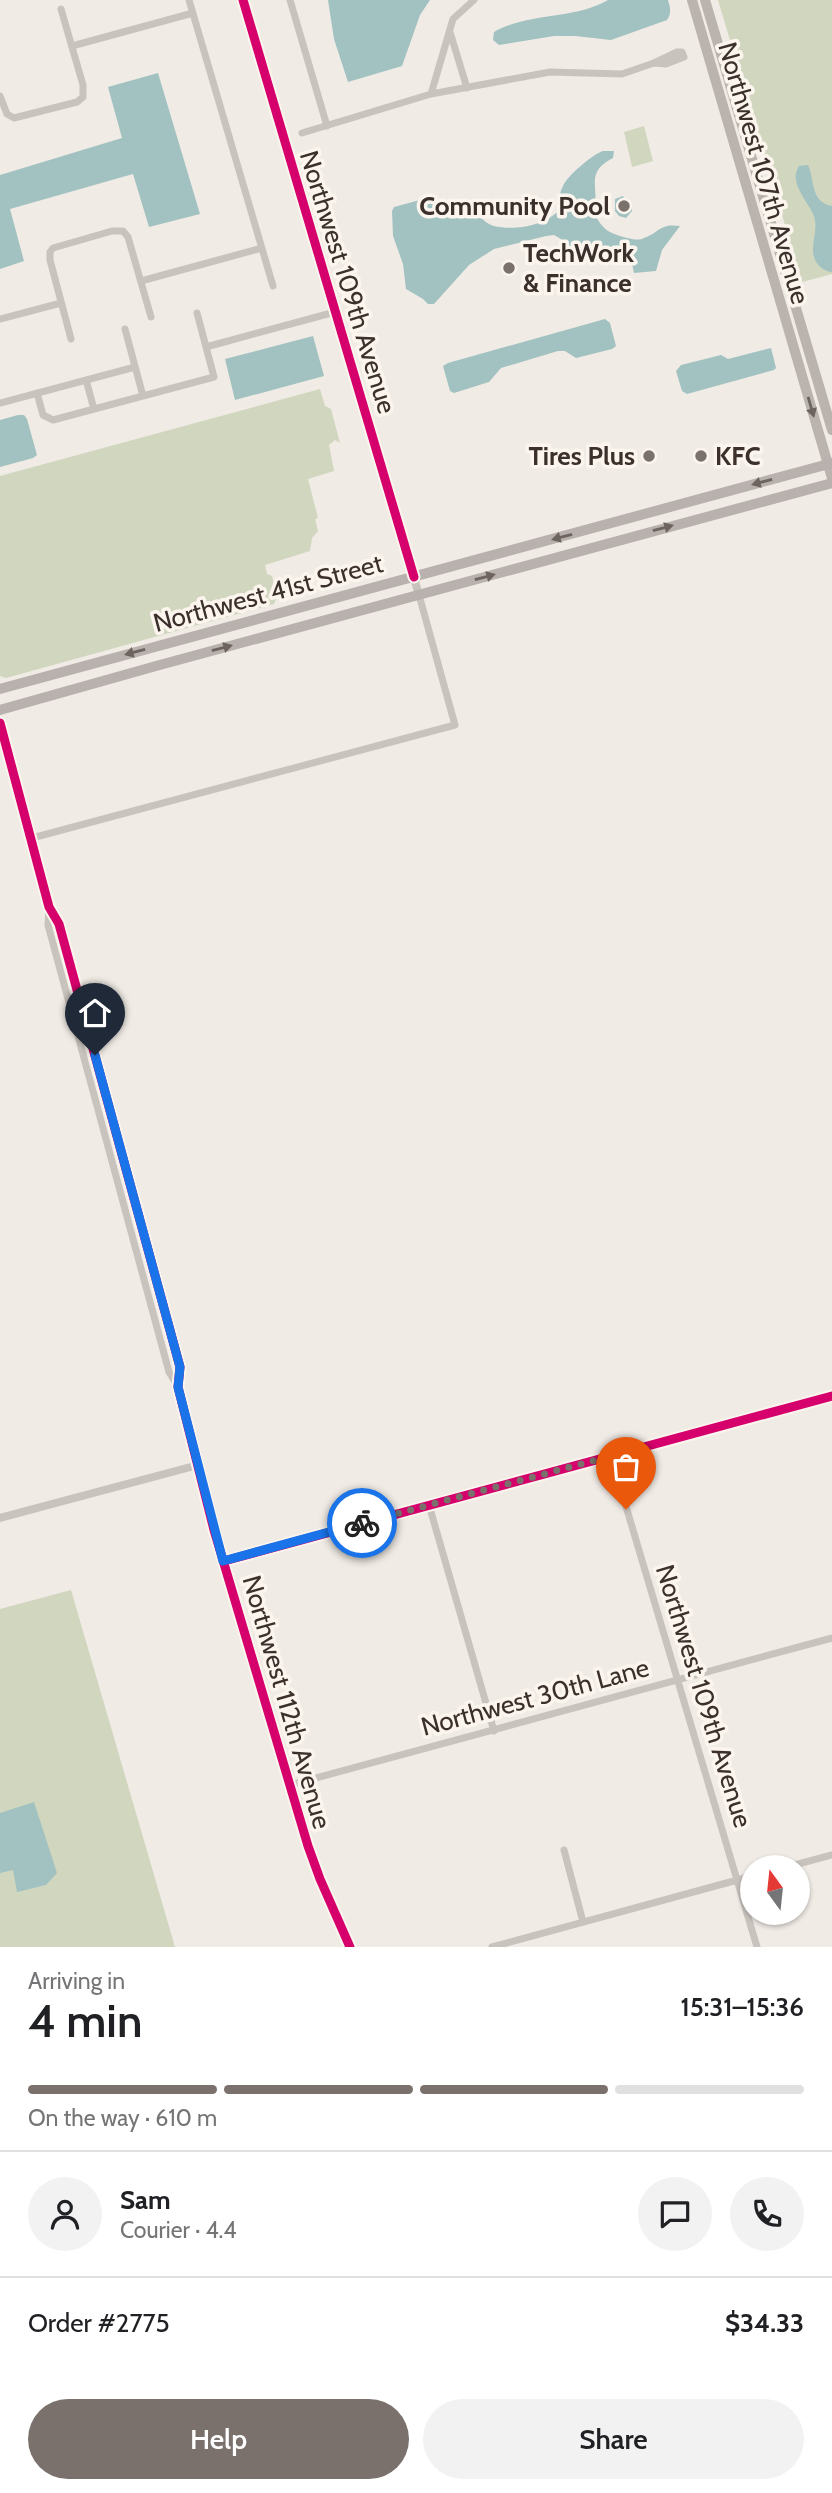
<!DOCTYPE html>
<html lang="en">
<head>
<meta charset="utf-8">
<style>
	body { margin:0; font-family:Cabin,sans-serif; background:#f2f2f2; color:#202124; height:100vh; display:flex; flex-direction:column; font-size:26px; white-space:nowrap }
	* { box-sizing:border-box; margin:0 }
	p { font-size:23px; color:#757577 }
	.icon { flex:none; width:38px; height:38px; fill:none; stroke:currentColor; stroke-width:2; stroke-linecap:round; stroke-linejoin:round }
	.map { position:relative; height:1947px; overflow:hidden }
	.details { display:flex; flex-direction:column; background:#fff; flex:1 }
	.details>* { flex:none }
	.needle { width:46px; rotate:345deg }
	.buttons { position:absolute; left:740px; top:1855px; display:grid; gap:14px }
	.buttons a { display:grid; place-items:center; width:70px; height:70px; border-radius:50%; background:#fff; box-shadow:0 2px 5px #0004; font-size:35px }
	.pin { position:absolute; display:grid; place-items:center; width:60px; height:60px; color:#fff; margin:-72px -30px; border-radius:50% 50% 50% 0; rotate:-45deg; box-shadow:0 0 7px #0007 }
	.pin .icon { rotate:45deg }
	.courier { position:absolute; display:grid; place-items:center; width:70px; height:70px; margin:-35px; border:5px solid #1a73e8; border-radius:50%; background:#fff; color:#222; box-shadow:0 2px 9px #0007 }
	.summary em { font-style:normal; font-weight:600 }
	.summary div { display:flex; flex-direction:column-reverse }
	.summary { display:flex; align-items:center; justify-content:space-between; height:119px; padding:0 28px }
	h1 { font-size:46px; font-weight:600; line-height:52px }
	.bar { display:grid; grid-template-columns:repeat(4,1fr); gap:10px 7px; align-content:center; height:84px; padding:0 28px }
	.bar i { height:9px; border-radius:5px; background:#e0e0e0 }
	.bar .selected { background:#7a716c }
	.bar p { grid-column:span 4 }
	.line { display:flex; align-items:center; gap:18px; padding:0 28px; border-top:2px solid #e0e0e0 }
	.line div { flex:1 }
	.round { display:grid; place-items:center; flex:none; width:74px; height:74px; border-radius:37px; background:#f2f2f2 }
	.action { display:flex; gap:14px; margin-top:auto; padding:14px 28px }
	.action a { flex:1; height:80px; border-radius:42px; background:#7a716c; color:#fff; font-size:28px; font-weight:600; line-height:80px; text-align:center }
	.action a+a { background:#f2f2f2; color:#202124 }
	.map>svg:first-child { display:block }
	.green { fill:#d1d6bf }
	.water { fill:#a1c2c1 }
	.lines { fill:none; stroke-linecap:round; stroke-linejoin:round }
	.minor { stroke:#c9c3be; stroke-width:7 }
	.tertiary { stroke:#c9c3be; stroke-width:8 }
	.secondary { stroke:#bab3ae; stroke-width:10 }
	.primary { stroke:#b8b1ad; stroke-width:10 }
	.cycleway-casing { stroke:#fbf5ee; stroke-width:13 }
	.cycleway { stroke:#d6006c; stroke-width:9 }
	.oneway { fill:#6e645f }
	.oneway2 { fill:#6d645f }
	.done { stroke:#7a716c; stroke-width:7; stroke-dasharray:0 12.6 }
	.route { stroke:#1a73e8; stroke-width:9 }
	.poi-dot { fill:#7a716c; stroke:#fbf5ee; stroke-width:2.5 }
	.labels { text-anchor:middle; stroke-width:7; stroke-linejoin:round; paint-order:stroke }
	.street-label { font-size:26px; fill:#3b302b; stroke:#fbf5ee }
	.poi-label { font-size:26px; font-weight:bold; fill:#3b302b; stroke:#fbf5ee; text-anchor:end }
</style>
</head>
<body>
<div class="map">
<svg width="832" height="1947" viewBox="0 0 832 1947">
	<rect width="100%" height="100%" fill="#f0ebe5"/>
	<path class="green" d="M718,0H832V274L802,282Z
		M644,126L653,161L632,167L624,132Z
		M320,389L325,406L331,409L340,443L335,440L329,445L334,471L308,479L318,518L315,519L318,531L312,538L310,551L265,565L267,574L272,576L277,597L274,604L6,678L0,676V476Z
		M71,1590L175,1947H0V1609Z"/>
	<path class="water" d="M328,0H430L420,15L402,66L348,82L334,39Z
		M608,0H668C670,7 672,13 667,20L611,40L575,36H554L499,45L493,40L494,32C529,12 574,20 608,0Z
		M158,73L200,214L149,227L133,174L10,209L24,261L0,269V175L122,138L108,87Z
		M603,151H614L613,158C584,173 600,187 594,212C602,230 609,233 627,238C632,239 639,241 644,238C660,232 660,223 680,226L662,250L656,271L634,273C628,235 596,249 570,253L564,250L561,239L554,235L546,236L494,249L469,265L434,304H428L423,299L406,289L403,264L393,236L392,211L394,207L431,197L439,201C449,225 457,211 475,215C482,217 486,224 494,226C514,231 546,226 560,209C559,201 559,193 563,186C567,176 593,154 603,151Z
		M808,165C815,180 810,202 832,206V272C824,271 819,267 815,260C809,246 819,231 814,216C808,201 788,183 799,166Z
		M623,196L626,204H631L632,211L626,218L619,216L615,211V199Z
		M605,319L610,323L616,346L612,349L576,358L565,351H558L501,368L489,382L454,393L450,391L443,366L448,363Z
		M313,336L324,376L235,400L225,359Z
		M771,348L776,368L774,370L687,394L682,391L676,371L681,365L721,355L728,359Z
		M18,415H24L27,419L37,455L33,458L0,467V420Z
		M34,1802L57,1873L46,1885L17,1892L13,1870L0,1873V1813Z"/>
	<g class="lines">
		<path class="minor" d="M189,0L273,286
			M290,0L327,126
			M450,32L467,88
			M72,46L193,13
			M431,94L453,19L474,0
			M0,96L7,114L14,118L77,102L83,97V85L61,9
			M302,133L431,94L550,72L622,74L654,63L677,52H682L684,57L666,64L654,63
			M141,281L262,248
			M0,319L61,303
			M125,329L143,396
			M71,339L50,260V252L53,248L112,231H123L128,237L151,317
			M206,347L335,312
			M86,380L94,409
			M37,393L43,415L53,420L214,377L197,313
			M0,403L135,367
			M0,723L49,907L59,924L180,1367L178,1387L198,1465
			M32,838L455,725L419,595
			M49,907L48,925L169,1372L178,1387
			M611,1456L757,1947
			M429,1505L494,1731
			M290,1785L832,1638
			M564,1850L583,1922
			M787,1867L832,1855
			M492,1947L752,1876"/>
		<path class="tertiary" d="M243,0L419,595
			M0,1518L198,1465L214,1530L308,1846L320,1879L350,1947
			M224,1561L832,1396"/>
		<path class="secondary" d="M692,0L832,478
			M705,0L832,430"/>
		<path class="primary" d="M0,689L832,463
			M0,710L156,666L832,483"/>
		<defs>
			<path id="cycleway" d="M243,0L414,577
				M0,723L49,907L59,924L180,1367L178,1387L214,1530L308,1846L320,1879L350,1947
				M224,1561L832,1396"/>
		</defs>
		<use href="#cycleway" class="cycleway-casing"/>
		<use href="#cycleway" class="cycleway"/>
	</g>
	<defs><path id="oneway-solid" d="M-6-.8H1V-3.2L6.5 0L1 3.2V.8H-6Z" transform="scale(1.75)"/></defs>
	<use class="oneway" href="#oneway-solid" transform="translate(811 407) rotate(74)"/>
	<g class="oneway2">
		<use href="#oneway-solid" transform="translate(762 482) rotate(165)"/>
		<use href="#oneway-solid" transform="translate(663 528) rotate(-15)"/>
		<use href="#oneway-solid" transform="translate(562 537) rotate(165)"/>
		<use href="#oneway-solid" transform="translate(485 577) rotate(-15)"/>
		<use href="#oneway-solid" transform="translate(222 648) rotate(-15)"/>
		<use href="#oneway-solid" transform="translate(135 652) rotate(165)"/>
	</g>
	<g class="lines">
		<path class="done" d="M362,1523L611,1456L626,1509"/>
		<path class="route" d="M95,1055L180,1367L178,1387L223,1561L362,1523"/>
	</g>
	<g class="poi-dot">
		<circle cx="624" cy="206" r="7"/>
		<circle cx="509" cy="268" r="7"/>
		<circle cx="649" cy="456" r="7"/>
		<circle cx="701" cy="456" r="7"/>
	</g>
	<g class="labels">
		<g class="street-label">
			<text transform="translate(764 173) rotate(74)" y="9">Northwest 107th Avenue</text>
			<text transform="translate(348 282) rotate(73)" y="9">Northwest 109th Avenue</text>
			<text transform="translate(268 593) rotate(-15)" y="9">Northwest 41st Street</text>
			<text transform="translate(704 1696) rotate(73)" y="9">Northwest 109th Avenue</text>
			<text transform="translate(535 1697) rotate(-15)" y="9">Northwest 30th Lane</text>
			<text transform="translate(287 1702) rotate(74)" y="9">Northwest 112th Avenue</text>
		</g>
		<g class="poi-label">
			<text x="610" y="215">Community Pool</text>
			<text x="523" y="262" text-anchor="start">TechWork<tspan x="523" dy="30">&amp; Finance</tspan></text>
			<text x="635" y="465">Tires Plus</text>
			<text x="715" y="465" text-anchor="start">KFC</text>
		</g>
	</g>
</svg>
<div class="buttons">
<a><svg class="needle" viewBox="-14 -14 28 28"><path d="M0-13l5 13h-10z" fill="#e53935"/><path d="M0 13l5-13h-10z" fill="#757577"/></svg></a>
</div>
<div class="pin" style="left:626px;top:1509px;background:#ea580c"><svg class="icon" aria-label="bag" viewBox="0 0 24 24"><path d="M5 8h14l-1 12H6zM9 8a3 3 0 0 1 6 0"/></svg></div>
<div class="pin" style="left:95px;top:1055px;background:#1f2937"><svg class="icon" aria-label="home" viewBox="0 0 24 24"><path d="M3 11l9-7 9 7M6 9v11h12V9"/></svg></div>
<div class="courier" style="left:362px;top:1523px"><svg class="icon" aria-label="bike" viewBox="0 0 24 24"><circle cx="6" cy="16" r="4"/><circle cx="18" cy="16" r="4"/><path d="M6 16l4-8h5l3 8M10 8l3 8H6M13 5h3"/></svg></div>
</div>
<section class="details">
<div class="summary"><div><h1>4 min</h1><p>Arriving in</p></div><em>15:31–15:36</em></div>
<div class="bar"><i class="selected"></i><i class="selected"></i><i class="selected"></i><i></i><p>On the way · 610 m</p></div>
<div class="line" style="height:126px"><a class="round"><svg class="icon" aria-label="person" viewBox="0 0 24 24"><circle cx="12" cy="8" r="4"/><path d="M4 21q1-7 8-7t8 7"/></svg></a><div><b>Sam</b><p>Courier · 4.4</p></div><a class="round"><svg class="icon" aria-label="chat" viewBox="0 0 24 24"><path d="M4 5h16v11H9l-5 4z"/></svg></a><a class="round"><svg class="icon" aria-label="phone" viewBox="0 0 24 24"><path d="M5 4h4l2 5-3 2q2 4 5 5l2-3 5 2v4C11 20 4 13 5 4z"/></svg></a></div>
<div class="line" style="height:91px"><div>Order #2775</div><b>$34.33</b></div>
<div class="action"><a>Help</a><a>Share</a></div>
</section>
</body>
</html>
